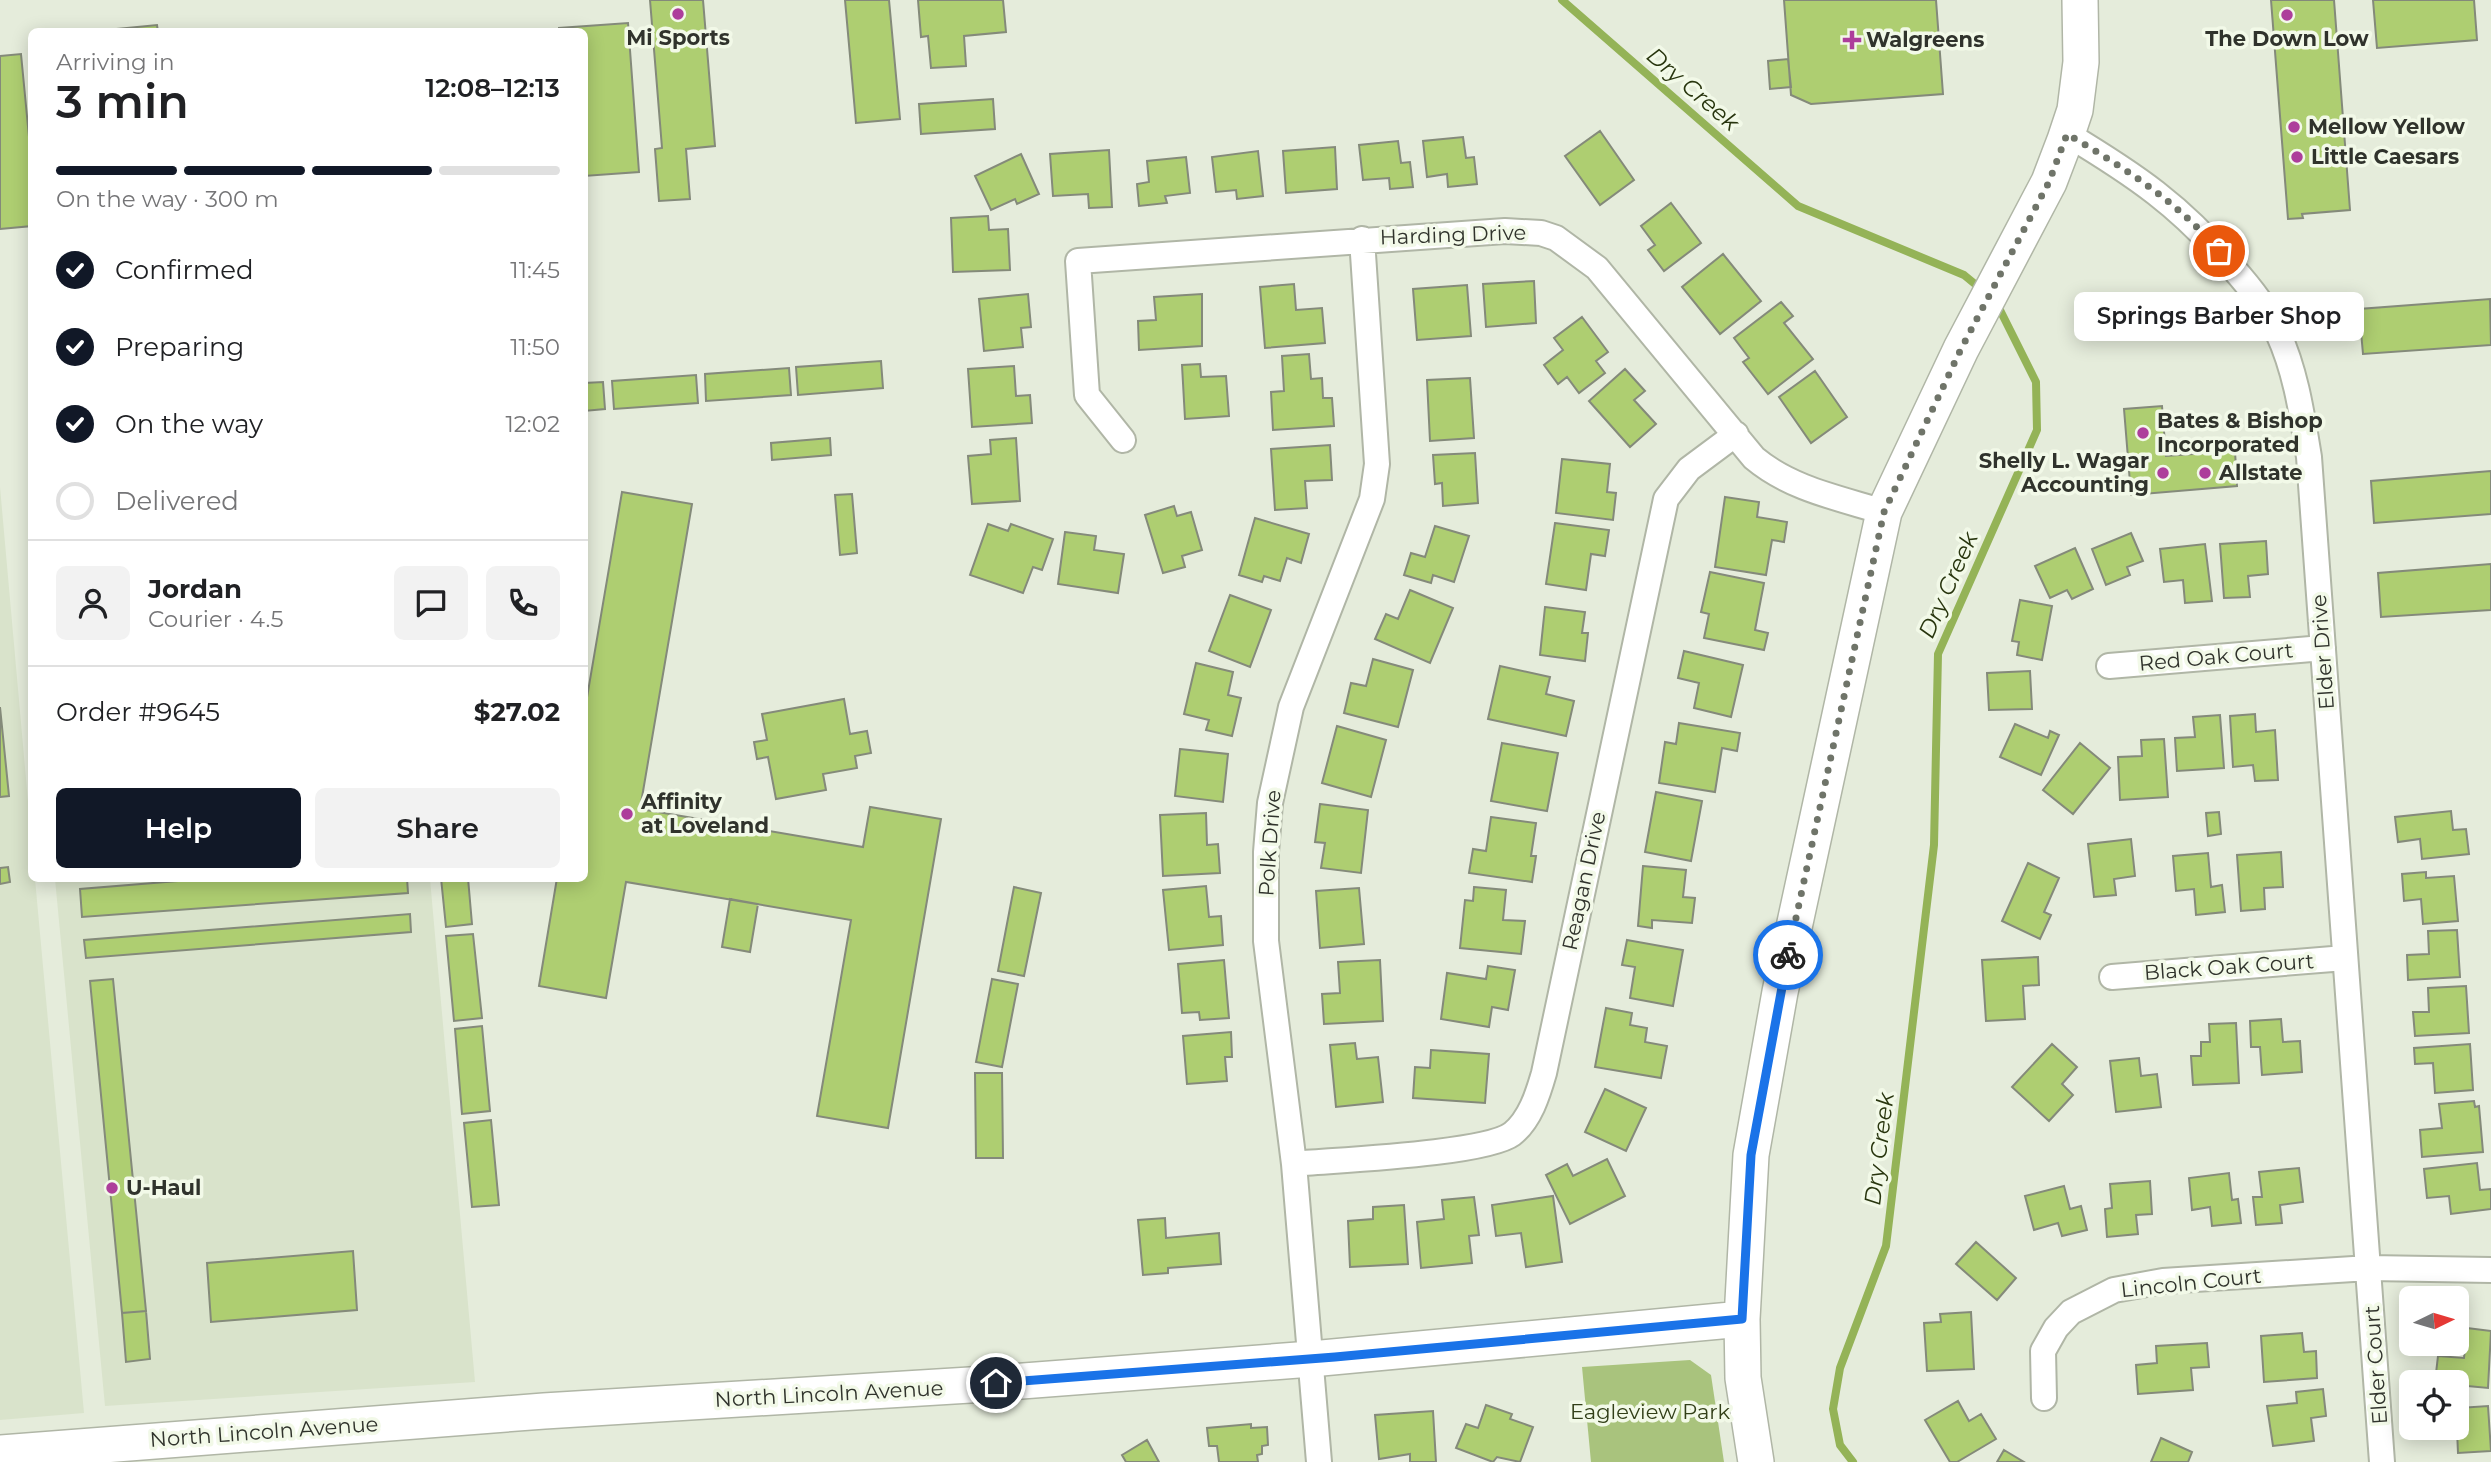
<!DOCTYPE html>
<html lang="en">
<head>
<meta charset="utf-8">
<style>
	body { margin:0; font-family:Montserrat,sans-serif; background:#f2f2f2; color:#202124; height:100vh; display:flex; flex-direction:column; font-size:26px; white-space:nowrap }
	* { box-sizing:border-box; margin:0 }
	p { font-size:23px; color:#757577 }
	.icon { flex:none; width:38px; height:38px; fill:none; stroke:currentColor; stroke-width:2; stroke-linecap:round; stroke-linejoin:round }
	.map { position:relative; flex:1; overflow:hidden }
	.side { position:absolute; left:28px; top:28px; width:560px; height:854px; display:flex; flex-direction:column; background:#fff; border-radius:10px; box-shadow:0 4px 18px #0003 }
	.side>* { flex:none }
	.needle { width:46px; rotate:85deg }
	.tools { position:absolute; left:2399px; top:1286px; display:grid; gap:14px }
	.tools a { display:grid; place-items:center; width:70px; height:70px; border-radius:10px; background:#fff; box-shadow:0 4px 18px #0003; font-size:35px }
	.pin { position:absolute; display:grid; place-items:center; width:60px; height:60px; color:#fff; margin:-30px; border:4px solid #fff; border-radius:50%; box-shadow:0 2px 7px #0007 }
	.courier { position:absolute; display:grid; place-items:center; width:70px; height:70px; margin:-35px; border:5px solid #1a73e8; border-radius:50%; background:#fff; color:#222; box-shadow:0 2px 9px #0007 }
	.bubble { position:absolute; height:49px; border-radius:10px; background:#fff; box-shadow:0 4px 18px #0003; font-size:23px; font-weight:600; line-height:49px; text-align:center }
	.headline em { font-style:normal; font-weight:600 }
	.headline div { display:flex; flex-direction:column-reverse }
	.headline { display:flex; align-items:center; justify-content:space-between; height:119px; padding:0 28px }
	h1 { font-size:46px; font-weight:600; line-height:52px }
	.bar { display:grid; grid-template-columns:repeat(4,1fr); gap:10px 7px; align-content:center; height:84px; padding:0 28px }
	.bar i { height:9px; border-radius:5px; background:#e0e0e0 }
	.bar .active { background:#111827 }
	.bar p { grid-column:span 4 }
	.line { display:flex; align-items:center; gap:18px; padding:0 28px; border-top:2px solid #e0e0e0 }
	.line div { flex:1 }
	.round { display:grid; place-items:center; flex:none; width:74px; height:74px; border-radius:10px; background:#f2f2f2 }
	ol { padding:0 28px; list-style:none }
	li { display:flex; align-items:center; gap:21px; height:77px }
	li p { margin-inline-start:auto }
	li .icon { padding:7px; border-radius:50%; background:#111827; color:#fff; stroke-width:4 }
	li:last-child { color:#757577 }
	li i { width:38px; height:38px; border:4px solid #e0e0e0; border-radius:50% }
	.button { display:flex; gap:14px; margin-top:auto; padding:14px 28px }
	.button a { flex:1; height:80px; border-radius:10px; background:#111827; color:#fff; font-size:28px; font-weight:600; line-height:80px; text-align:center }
	.button a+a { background:#f2f2f2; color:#202124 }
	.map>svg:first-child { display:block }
	.built { fill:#d9e3cb }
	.green { fill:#a9c37d }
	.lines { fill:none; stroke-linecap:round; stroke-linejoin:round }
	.stream { stroke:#94b357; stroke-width:8 }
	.building { fill:#aece71; stroke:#848a7a; stroke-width:2 }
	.street-casing { stroke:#b0b6a6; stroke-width:28 }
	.secondary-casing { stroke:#b0b6a6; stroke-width:38 }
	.street { stroke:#fff; stroke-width:24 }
	.secondary { stroke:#fff; stroke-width:35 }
	.done { stroke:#6f7469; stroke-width:7; stroke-dasharray:0 12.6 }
	.route { stroke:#1a73e8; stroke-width:9 }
	.poi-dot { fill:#ad3e9b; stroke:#f2f9e8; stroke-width:2.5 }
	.labels { text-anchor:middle; stroke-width:7; stroke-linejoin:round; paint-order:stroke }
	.poi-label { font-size:21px; font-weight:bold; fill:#30332c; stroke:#f2f9e8; text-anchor:start }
	.street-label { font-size:21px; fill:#30332c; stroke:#f2f9e8 }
	.park-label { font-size:21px; fill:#323f18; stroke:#f2f9e8 }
	.water-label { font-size:23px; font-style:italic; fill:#28350e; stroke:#f2f9e8 }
</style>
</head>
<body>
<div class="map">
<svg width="2491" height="1462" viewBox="0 0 2491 1462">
	<rect width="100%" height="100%" fill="#e5ecdb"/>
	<path class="built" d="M0,487L31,835L32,878L35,879L84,1413L0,1420Z
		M55,879H430L475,1382L105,1406Z"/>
	<path class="green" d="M1690,1360L1711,1375L1724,1462H1591L1582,1367Z"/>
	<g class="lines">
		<path class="stream" d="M1562,0L1798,206L1964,275L1981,289
			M1853,1462L1840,1445L1833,1409L1840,1368L1886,1246L1934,845L1938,654L2037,430L2036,382L1996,302"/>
	</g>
	<path class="building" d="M650,0H703L715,146L686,149L690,199L659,201L655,149L662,148Z
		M845,0H889L900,119L856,123Z
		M918,0H1003L1006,32L964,36L966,66L931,68L928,36L921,37Z
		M1784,0H1936L1943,94L1811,104L1791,95Z
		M2271,0H2334L2350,210L2302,214L2303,218L2288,219Z
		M2373,0H2474L2477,40L2377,48Z
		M628,23L639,172L584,176V32H559V28Z
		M157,25L158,32H107V30Z
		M21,54L32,168V226L0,229V56Z
		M1788,59L1791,87L1770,89L1768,61Z
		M993,99L995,129L921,134L919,104Z
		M1600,131L1634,180L1600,205L1565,156Z
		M1463,137L1466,158L1474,157L1477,184L1448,187L1447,174L1427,177L1423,141Z
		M1398,141L1401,163L1410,162L1413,187L1390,189L1389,178L1363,180L1359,145Z
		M1335,147L1337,189L1286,193L1283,151Z
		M1109,150L1112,207L1089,208L1088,194L1053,196L1050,154Z
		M1258,151L1263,196L1237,199L1236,190L1216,192L1212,157Z
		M1021,154L1039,194L1017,204L1015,199L991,210L975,176Z
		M1186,157L1190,193L1165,196L1167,203L1139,206L1137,184L1149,182L1147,161Z
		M1671,203L1701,243L1664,271L1648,250L1655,245L1641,226Z
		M988,216L989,230L1008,229L1010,270L953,272L951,218Z
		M1723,254L1761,301L1720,334L1682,287Z
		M1534,281L1536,323L1486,327L1483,284Z
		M1294,284L1296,310L1322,308L1325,343L1265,348L1260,287Z
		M1467,285L1471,336L1417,340L1413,289Z
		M1028,294L1031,327L1021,328L1023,347L984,351L979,299Z
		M1202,294V346L1139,350L1138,321L1156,320L1154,297Z
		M2490,299L2491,345L2363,354L2359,309Z
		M1781,302L1793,316L1784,323L1813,359L1768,394L1743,362L1749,358L1734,338Z
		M1582,317L1608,352L1596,361L1605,373L1579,393L1567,377L1558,384L1544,365L1563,350L1554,338Z
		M1309,354L1311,379L1322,378L1323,398H1332L1334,426L1273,430L1271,392L1284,391L1282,356Z
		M881,361L883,388L798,395L796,367Z
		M1200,364L1201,377L1226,376L1229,416L1185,419L1182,365Z
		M1014,366L1016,396L1030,395L1032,423L972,427L968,369Z
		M789,368L791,395L706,401L705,374Z
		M1625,369L1645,391L1634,400L1656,424L1630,447L1589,401Z
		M1815,371L1847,417L1811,443L1779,397Z
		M696,375L698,403L614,409L612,381Z
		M1470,378L1474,438L1430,441L1427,380Z
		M603,382L605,409L584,411V383Z
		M2162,406L2166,456L2235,451L2237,486L2131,495L2124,409Z
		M830,438L831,455L772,460L771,443Z
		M1016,438L1020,501L972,504L968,456L991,454L990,440Z
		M1330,445L1332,480L1305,481L1307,508L1275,510L1271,449Z
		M1475,453L1478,503L1443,506L1442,483L1435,484L1433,455Z
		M1562,459L1610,464L1607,492L1616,493L1613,520L1556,513Z
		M2491,471V514L2374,523L2371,481Z
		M622,492L692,504L640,809L863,847L870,807L941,819L888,1128L817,1116L851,920L626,882L606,998L539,986L557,878H584V715Z
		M852,494L857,553L840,555L835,495Z
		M1725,497L1759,502L1757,517L1787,522L1784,542L1772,540L1766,575L1715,567Z
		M1174,506L1177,516L1191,512L1202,550L1182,556L1185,567L1163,573L1145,515Z
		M1255,518L1309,534L1301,563L1287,558L1280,581L1264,576L1262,582L1239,575Z
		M1555,523L1609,530L1605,556L1591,554L1586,590L1546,584Z
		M988,524L1008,531L1011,524L1053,539L1042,570L1033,567L1023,593L970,575Z
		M1435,526L1469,536L1454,582L1433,575L1431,583L1404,575L1411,553L1425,557Z
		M1065,532L1096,536L1094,550L1124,554L1118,593L1058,584Z
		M2131,533L2143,561L2127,567L2130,575L2106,585L2092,549Z
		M2266,541L2268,574L2248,576L2250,597L2224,598L2220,544Z
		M2205,544L2212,601L2185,603L2183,580L2164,582L2160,549Z
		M2075,548L2093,589L2072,599L2067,590L2050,598L2035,566Z
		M2491,564V610L2381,617L2378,573Z
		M1710,572L1764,583L1755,630L1768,633L1764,650L1704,638L1709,614L1701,612Z
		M1410,590L1453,608L1430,663L1375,639L1386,614L1398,619Z
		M1230,595L1271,610L1250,667L1209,651Z
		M2020,600L2052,606L2042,660L2017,655L2019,642L2012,641Z
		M1545,607L1585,612L1582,633H1588L1585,661L1540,655Z
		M1684,651L1743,665L1731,717L1694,708L1699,683L1678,678Z
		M1373,659L1413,670L1398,727L1344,713L1351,683L1366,686Z
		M1196,663L1233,672L1228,695L1241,698L1232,736L1206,730L1209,720L1184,714Z
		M1500,666L1550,677L1546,694L1574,701L1566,736L1488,719Z
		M2030,671L2032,709L1989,710L1987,673Z
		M844,699L850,734L867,731L871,753L855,756L857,768L823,774L826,790L776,799L768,757L757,759L754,742L767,740L762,714Z
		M0,707L9,796L0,797Z
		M2255,714L2256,732L2275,730L2278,780L2255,781L2253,765L2233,767L2230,716Z
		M2220,715L2224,768L2177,771L2175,738L2195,737L2193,717Z
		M1679,723L1740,733L1737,751L1722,748L1715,792L1659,783L1665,742L1676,744Z
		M2015,724L2048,738L2050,731L2059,735L2041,775L2000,757Z
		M1337,726L1386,740L1371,797L1322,783Z
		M2164,739L2168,797L2120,800L2118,757L2142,756L2141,740Z
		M1502,743L1558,753L1547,811L1491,801Z
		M2080,743L2110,768L2073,814L2043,790Z
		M1180,749L1228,754L1223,802L1175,796Z
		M1656,792L1702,801L1691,861L1645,852Z
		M1320,804L1368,810L1361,873L1321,868L1325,843L1315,842Z
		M2451,811L2453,830L2466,829L2469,854L2422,859L2420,839L2398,842L2395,817Z
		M2219,812L2221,834L2208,836L2206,813Z
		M1206,813L1207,845L1218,844L1220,873L1163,876L1160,815Z
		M1491,817L1536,823L1531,856H1536L1532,882L1469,873L1473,849L1486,851Z
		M2131,839L2135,876L2114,879L2116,895L2094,897L2088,844Z
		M2281,852L2283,887L2264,888L2265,909L2241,911L2237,855Z
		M2208,853L2211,887L2222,885L2225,912L2196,915L2194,889L2176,891L2173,856Z
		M2028,863L2059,878L2044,912L2051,915L2040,939L2002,921Z
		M1643,866L1686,870L1683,897L1695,898L1692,923L1652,920V928L1638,926Z
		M8,867L10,882L0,884V868Z
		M2426,872V878L2454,876L2458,921L2423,924L2421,899L2404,901L2402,874Z
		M215,878H407L408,893L82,917L80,889Z
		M441,878H468L472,924L446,927Z
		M1206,886L1209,917L1221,916L1223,945L1169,950L1163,890Z
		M1014,887L1041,893L1024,976L998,971Z
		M1474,887L1506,890L1503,920L1525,921L1521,954L1460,948L1465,900L1473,901Z
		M1359,888L1364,944L1320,948L1316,891Z
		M730,899L758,904L750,952L722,947Z
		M410,914L411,932L86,958L84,940Z
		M2457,930L2460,977L2408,980L2407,955L2429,954L2428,931Z
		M473,934L482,1018L454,1021L446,936Z
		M1627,940L1683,950L1673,1006L1630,998L1635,967L1622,965Z
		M2038,957L2039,985L2023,986L2025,1019L1986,1021L1982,960Z
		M1224,960L1229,1018L1200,1020L1199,1012L1182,1013L1178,964Z
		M1380,960L1383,1021L1324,1024L1322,994L1340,993L1338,962Z
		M1488,966L1515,970L1508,1010L1492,1007L1489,1027L1441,1019L1447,973L1486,979Z
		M113,979L146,1311L122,1313L90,981Z
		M992,979L1018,984L1002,1067L976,1062Z
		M2466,986L2469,1033L2415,1036L2413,1012H2429L2428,988Z
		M1606,1008L1632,1013L1630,1025L1647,1028L1645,1042L1667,1046L1661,1078L1595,1067Z
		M2281,1019L2283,1042L2300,1041L2302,1072L2262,1075L2260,1047H2251L2250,1021Z
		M2236,1023L2239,1083L2193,1085L2191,1056H2201V1042H2210L2209,1024Z
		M482,1026L490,1111L462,1114L455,1029Z
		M1231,1032L1232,1057H1225L1227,1081L1187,1084L1183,1036Z
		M1355,1043L1357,1059L1378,1057L1383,1102L1336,1107L1330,1045Z
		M2052,1044L2077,1067L2062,1084L2073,1095L2049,1121L2012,1087Z
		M2470,1044L2473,1090L2435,1093L2433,1063L2415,1064L2414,1048Z
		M1431,1050L1489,1054L1485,1103L1413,1098L1415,1067L1430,1068Z
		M2139,1058L2141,1076L2157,1074L2161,1107L2116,1112L2110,1061Z
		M975,1073H1002L1003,1158H976Z
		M1605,1089L1646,1108L1626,1151L1585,1132Z
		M2474,1101L2475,1107L2479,1106L2483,1152L2422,1157L2420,1130L2442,1128L2439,1104Z
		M491,1120L499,1205L472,1207L464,1123Z
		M1607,1159L1625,1196L1570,1224L1546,1175L1567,1164L1573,1176Z
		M2477,1163L2480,1190L2491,1189V1209L2451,1214L2449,1196L2427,1198L2424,1169Z
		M2299,1168L2303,1202L2280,1205L2282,1223L2256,1225L2253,1197H2262L2259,1172Z
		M2229,1173L2232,1200L2238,1199L2241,1223L2212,1226L2210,1207L2192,1210L2189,1178Z
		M2150,1181L2152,1214L2136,1215L2138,1234L2107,1237L2105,1209L2112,1208L2110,1184Z
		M2064,1186L2070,1209L2081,1206L2087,1230L2062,1236L2058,1223L2034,1230L2025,1196Z
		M1553,1196L1562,1262L1526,1267L1521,1233L1496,1236L1492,1205Z
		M1474,1197L1479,1235L1469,1236L1472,1263L1421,1268L1417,1222L1444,1219L1442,1200Z
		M1404,1205L1408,1264L1350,1267L1348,1221L1373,1219V1207Z
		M1165,1218L1166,1238L1219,1233L1221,1264L1168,1268V1273L1143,1275L1138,1220Z
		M1976,1242L2016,1278L1997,1300L1956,1264Z
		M353,1251L357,1310L211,1322L207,1263Z
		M146,1311L150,1359L126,1362L122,1313Z
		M1971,1312L1974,1369L1927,1371L1924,1323L1941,1322L1940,1314Z
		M2467,1328L2491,1331L2488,1388L2457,1385V1382H2435L2438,1356L2464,1358Z
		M2302,1333L2304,1352L2316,1351L2317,1378L2264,1382L2261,1336Z
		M2207,1343L2209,1367L2191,1368L2193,1390L2138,1394L2136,1365L2157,1363L2156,1346Z
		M2323,1389L2326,1416L2311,1418L2314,1441L2273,1446L2267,1406L2297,1403L2296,1392Z
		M1958,1401L1969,1421L1981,1414L1996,1439L1957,1462H1950L1925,1420Z
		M2457,1402L2459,1408L2488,1406L2491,1451L2458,1453L2457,1430L2438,1431V1428H2457Z
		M1486,1405L1512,1414L1510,1419L1533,1427L1520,1462L1497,1457L1493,1462L1456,1448L1466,1424L1478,1428Z
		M1433,1411L1436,1462H1410V1454L1379,1459L1375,1415Z
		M1251,1424V1428L1267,1427L1268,1445L1262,1446V1454L1257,1455L1258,1462H1219L1217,1446H1209L1207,1428Z
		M2161,1438L2192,1452L2188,1462H2151Z
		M1147,1440L1159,1462H1126L1122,1455Z
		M2004,1450L2024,1462H1997Z"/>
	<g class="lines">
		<defs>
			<path id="street" d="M2067,134C2135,175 2181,206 2232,267C2249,286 2268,309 2278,333C2296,372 2302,415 2309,457L2382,1462
				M1123,440L1087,395L1078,261L1505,231L1541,233L1556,238L1597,268L1754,458C1791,489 1839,498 1884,512
				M2109,666L2323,648
				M2112,977L2345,958
				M1294,1164C1336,1160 1485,1154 1512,1134C1530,1120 1538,1094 1544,1073L1666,499L1689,469L1736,434
				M2044,1398L2043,1351L2056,1328L2071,1312L2114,1290L2163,1281L2369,1268L2491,1270
				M1319,1462L1294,1164L1266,941V852L1270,803L1291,707L1372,499L1377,464L1362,239"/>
			<path id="secondary" d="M0,1453L544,1411L970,1385L1311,1359L1742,1319
				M1756,1462L1743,1378L1742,1319L1751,1155L1780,992L1884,512L1961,349L2049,182L2065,140L2075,110L2081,62L2080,0"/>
		</defs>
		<use href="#street" class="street-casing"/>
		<use href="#secondary" class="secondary-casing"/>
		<use href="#street" class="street"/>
		<use href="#secondary" class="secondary"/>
	</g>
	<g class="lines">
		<path class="done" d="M1788,955L1884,512L1961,349L2049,182L2067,134C2123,167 2177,201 2219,251"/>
		<path class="route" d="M996,1383L1335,1357L1742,1319L1751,1155L1788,955"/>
	</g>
	<g class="poi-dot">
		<circle cx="678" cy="14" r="7"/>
		<circle cx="2287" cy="15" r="7"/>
		<path d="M1848.5 29.5h7v7h7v7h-7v7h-7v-7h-7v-7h7z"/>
		<circle cx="2294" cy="127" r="7"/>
		<circle cx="2297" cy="157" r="7"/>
		<circle cx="2143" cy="433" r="7"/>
		<circle cx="2163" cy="473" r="7"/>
		<circle cx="2205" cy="473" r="7"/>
		<circle cx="627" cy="814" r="7"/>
		<circle cx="112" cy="1188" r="7"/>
	</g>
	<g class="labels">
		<g class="poi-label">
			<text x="678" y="45" text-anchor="middle">Mi Sports</text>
			<text x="2287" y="46" text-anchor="middle">The Down Low</text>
			<text x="1866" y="47">Walgreens</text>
			<text x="2308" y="134">Mellow Yellow</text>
			<text x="2311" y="164">Little Caesars</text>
			<text x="2157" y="428">Bates &amp; Bishop<tspan x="2157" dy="24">Incorporated</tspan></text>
			<text x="2149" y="468" text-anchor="end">Shelly L. Wagar<tspan x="2149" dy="24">Accounting</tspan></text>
			<text x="2219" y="480">Allstate</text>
			<text x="641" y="809">Affinity<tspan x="641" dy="24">at Loveland</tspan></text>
			<text x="126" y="1195">U-Haul</text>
		</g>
		<g class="street-label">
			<text transform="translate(1453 235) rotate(-2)" y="7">Harding Drive</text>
			<text transform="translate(2323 652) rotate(-94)" y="7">Elder Drive</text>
			<text transform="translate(2216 657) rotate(-5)" y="7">Red Oak Court</text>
			<text transform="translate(1270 843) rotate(-86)" y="7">Polk Drive</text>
			<text transform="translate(1584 881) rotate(-78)" y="7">Reagan Drive</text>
			<text transform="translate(2229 967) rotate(-4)" y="7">Black Oak Court</text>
			<text transform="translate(2191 1283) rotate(-6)" y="7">Lincoln Court</text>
			<text transform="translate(2376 1365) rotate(-94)" y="7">Elder Court</text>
			<text transform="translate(829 1394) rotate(-3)" y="7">North Lincoln Avenue</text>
			<text transform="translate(264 1432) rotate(-4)" y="7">North Lincoln Avenue</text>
		</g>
		<g class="park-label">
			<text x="1650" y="1419">Eagleview Park</text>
		</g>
		<g class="water-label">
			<text transform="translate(1693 89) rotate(41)" y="8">Dry Creek</text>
			<text transform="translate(1948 585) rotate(-66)" y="8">Dry Creek</text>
			<text transform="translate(1879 1149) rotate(-83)" y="8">Dry Creek</text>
		</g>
	</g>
</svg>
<div class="tools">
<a><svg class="needle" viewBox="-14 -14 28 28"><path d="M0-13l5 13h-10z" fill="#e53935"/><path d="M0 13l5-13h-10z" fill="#757577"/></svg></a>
<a><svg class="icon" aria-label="locate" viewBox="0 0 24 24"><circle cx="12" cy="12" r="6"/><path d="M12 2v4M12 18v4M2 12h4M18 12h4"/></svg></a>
</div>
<div class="pin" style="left:2219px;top:251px;background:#ea580c"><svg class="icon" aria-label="bag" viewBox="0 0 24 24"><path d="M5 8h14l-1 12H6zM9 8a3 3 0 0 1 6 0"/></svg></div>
<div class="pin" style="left:996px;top:1383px;background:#1f2937"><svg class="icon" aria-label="home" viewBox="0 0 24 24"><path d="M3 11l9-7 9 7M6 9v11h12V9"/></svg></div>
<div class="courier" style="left:1788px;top:955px"><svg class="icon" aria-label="bike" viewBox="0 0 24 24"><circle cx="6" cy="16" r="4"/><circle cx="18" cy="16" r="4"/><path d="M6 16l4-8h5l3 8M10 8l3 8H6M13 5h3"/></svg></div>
<div class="bubble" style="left:2074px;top:292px;width:290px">Springs Barber Shop</div>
<section class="side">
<div class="headline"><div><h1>3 min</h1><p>Arriving in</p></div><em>12:08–12:13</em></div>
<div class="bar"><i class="active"></i><i class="active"></i><i class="active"></i><i></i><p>On the way · 300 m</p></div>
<ol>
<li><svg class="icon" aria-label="check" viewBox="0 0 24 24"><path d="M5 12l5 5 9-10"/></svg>Confirmed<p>11:45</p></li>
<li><svg class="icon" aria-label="check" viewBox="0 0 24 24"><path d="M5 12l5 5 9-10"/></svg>Preparing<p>11:50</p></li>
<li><svg class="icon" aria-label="check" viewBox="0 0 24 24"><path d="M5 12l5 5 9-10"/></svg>On the way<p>12:02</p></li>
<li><i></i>Delivered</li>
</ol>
<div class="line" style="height:126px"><a class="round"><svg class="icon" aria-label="person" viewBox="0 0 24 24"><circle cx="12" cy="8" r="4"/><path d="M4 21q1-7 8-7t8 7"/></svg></a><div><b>Jordan</b><p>Courier · 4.5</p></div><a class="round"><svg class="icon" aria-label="chat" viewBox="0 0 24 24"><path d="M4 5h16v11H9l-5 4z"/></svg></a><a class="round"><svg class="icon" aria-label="phone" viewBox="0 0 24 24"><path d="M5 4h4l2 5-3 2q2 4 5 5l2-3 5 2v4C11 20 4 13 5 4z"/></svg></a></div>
<div class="line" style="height:91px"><div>Order #9645</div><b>$27.02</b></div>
<div class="button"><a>Help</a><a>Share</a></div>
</section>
</div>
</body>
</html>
